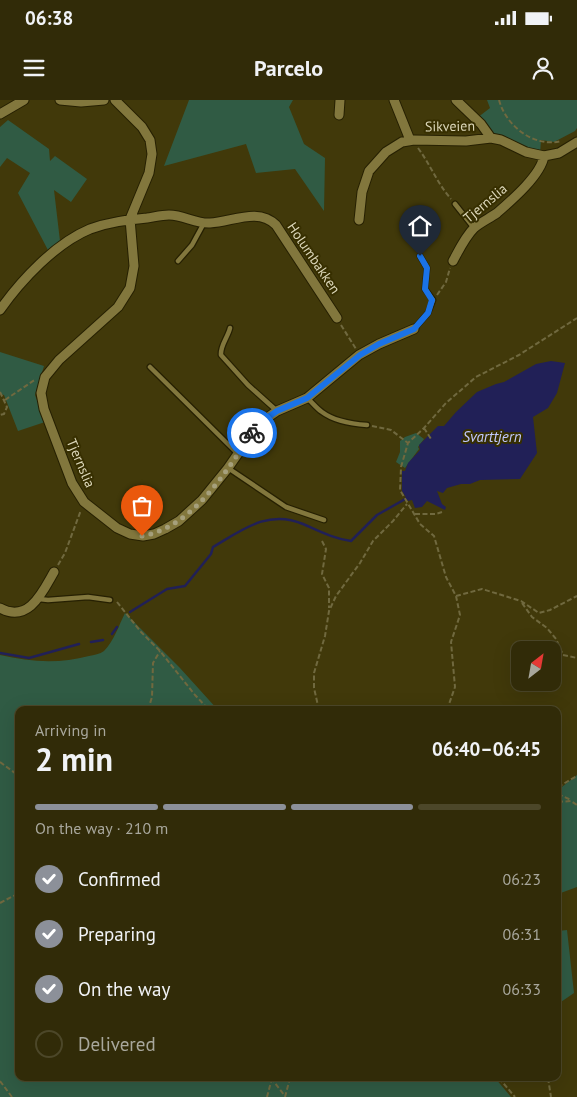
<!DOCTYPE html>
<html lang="en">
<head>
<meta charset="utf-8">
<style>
	body { margin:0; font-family:"PT Sans",sans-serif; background:#3d3716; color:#f1f3f6; height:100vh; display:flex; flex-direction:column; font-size:19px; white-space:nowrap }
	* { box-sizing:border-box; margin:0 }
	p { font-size:16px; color:#a8a79c }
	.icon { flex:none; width:28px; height:28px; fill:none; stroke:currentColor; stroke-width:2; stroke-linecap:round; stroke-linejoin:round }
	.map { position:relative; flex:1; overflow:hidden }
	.drawer { position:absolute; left:15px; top:606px; width:546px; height:375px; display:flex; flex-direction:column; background:#312b08; border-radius:10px; box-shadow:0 5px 20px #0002,0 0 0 1px #4c4729 }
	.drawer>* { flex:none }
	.needle { width:32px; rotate:31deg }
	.tools { position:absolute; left:511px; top:541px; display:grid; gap:10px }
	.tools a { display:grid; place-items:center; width:50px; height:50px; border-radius:10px; background:#312b08; box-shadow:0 5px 20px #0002,0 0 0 1px #4c4729; font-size:25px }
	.pin { position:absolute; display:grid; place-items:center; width:42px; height:42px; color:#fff; margin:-51px -21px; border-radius:50% 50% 50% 0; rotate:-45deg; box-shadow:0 0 5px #0007 }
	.pin .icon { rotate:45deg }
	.courier { position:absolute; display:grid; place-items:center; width:50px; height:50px; margin:-25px; border:4px solid #1a73e8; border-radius:50%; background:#fff; color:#222; box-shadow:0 1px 6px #0007 }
	.headline em { font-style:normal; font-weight:800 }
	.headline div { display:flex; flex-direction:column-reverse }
	.headline { display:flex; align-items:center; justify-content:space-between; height:85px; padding:0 20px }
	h1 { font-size:32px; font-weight:800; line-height:38px }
	.bar { display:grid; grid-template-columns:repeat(4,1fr); gap:8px 5px; align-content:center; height:60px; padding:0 20px }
	.bar i { height:6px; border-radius:4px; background:#4c4729 }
	.bar .selected { background:#8c9099 }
	.bar p { grid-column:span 4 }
	ol { padding:0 20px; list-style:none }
	li { display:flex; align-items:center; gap:15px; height:55px }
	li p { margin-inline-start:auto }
	li .icon { padding:5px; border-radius:50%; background:#8c9099; color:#fff; stroke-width:4 }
	li:last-child { color:#a8a79c }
	li i { width:28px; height:28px; border:2px solid #4c4729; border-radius:50% }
	.status { display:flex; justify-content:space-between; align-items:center; height:35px; padding:0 25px; background:#312b08; direction:ltr }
	.status svg { height:14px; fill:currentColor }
	header { display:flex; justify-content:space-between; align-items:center; height:65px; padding:0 20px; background:#312b08; font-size:22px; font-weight:800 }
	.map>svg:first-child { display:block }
	.green { fill:#305b44 }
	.water { fill:#212057 }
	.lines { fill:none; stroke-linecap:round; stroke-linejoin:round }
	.stream { stroke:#212057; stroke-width:2.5 }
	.lane-casing { stroke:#262002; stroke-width:7 }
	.street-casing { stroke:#262002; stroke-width:11 }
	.path { stroke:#70693f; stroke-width:2; stroke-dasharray:5 2.5; stroke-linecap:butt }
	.lane { stroke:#82773d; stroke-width:4.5 }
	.street { stroke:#82773d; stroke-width:9 }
	.done { stroke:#a6a07c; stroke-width:5; stroke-dasharray:0 9 }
	.route { stroke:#1a73e8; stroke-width:6 }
	.labels { text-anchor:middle; stroke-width:4; stroke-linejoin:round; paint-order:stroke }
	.street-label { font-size:14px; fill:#dcd7b9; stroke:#372f00 }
	.water-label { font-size:15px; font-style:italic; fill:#c2c9ff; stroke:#372f00 }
</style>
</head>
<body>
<div class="status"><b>06:38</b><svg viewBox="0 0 49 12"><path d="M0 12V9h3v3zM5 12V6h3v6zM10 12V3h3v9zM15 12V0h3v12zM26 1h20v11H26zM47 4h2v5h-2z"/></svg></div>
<header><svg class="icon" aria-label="menu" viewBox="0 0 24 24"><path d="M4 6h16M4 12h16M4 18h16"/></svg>Parcelo<svg class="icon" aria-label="person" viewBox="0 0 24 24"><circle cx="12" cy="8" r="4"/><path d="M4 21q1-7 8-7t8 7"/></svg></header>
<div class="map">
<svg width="577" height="997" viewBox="0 0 577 997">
	<rect width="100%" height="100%" fill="#41390a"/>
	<path class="green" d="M189,0H293L289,7L304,44L325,58L324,111L295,69L256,73L246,44L164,66Z
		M487,0H577V28L575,31L554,42L541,40L540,55L497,37L477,18L490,8Z
		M8,20L49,49L50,61L55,56L87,79L71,102L54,90L60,141L49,152L18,93L30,73L7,58L0,67V27Z
		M0,252L44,266L35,295L45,322L18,331L4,295L0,294Z
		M416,333L424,339L418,347L419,349L405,368L396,362L400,352V341L405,337Z
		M125,513L180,568L218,610H19V978H495L511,997H0V555C30,562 59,564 89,556C94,555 100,554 104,551C114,541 119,525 125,513Z
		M577,675V787L558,794V690Z
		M567,830L574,893L558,904V831Z"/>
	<path class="water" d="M551,261L565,263L557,293L548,308L533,317L537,353L520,379L480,380L470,384H461L447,388L443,393L437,391L442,404L446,407L445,410L427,401L422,407L415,408L412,400L408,401L402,391V371H405L408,363L420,350L419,345L438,326H444L456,312L477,292L496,284L504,282L536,264Z"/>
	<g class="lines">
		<path class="stream" d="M130,512L167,489L185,486L211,454L213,447C242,430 268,409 303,424C319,431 334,439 351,441L377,415L407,398
			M112,534L117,527
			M91,542L103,540
			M0,553L29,558L79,544"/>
		<defs>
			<path id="lane" d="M455,104L474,128
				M178,161L192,145L204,123
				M230,228C228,237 220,246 221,255L248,285L277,311
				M414,229L428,213L433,200L425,189L427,168L420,156
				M150,267L238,354
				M307,298C312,302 316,308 322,312C334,321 353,324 367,325
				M228,368L286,407L324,420
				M39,499L48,500L88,497L110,500"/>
			<path id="street" d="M60,0L81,2L104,0
				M115,0L142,27L150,40L152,54L149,73L130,119L134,166L130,188L118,207L59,260L45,277L41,293L44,309L72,383L84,402L117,428L130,434L143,436L154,434L165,429L179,421L202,400L228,368L253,332L264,320L277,311L307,298L359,255L379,244L414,229
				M394,0L410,40
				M456,0L481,24L491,38
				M0,14L24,0
				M339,15L340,0
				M359,120L362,92L369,71L386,52L402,42L414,40L466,41L491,38L501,40L526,52L544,56L559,53L577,42
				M453,161C459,150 465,137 474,128C481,122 490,118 497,113C512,100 541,75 544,56
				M0,210C21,180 56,143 90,129C109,122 127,120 147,118C154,117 162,115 169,115C184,115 196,124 210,123C232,122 258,107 276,125L337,218
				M0,508C29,524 43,491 54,472"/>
		</defs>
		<use href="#lane" class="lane-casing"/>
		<use href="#street" class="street-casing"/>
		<path class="path" d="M499,0C506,26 534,48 561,41
			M418,48C430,64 437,83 451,99
			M437,195L446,182L450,168
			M341,225L356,249
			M0,292L7,307L4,314L0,315
			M5,300L36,279
			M372,326L391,330L408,343
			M424,328L431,339
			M415,414H436L442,412
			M322,441L326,449L322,474L329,488V508
			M58,465L65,453L81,410
			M456,496L482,489L521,501L539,513L550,510L577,496
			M117,502L141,532L160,551L195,595L209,610
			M522,503L532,517L547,528L556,539L563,555L577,558
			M148,610L152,597L153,563L160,551
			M319,610L314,588V573L325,536L329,511L336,496L360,463L373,441L393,421L407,404
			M447,610L455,587L451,542L460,515L456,496L446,477L434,436L420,424L400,390L401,367L408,343L424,328L446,303L476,277L519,255L577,218
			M0,662L19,676
			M558,687L577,676
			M558,694L571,700
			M558,702L571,701L577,705
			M0,803L19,793
			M271,978L285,996
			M499,978L515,997
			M548,978L551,997
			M0,981L12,997
			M267,997L272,978
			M285,997L290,978"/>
		<use href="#lane" class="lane"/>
		<use href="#street" class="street"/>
	</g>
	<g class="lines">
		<path class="done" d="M142,436C193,427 225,373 252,333"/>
		<path class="route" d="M252,333L264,320L277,311L307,298L360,255L379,244L414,229L428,213L432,200L425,189L427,168L420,156"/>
	</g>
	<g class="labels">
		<g class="street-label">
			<text transform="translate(450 26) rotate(-1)" y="5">Sikveien</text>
			<text transform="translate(485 103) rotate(-40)" y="5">Tjernslia</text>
			<text transform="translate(314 158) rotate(56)" y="5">Holumbakken</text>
			<text transform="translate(81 363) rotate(67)" y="5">Tjernslia</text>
		</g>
		<g class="water-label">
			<text x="492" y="342">Svarttjern</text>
		</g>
	</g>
</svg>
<div class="tools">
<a><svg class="needle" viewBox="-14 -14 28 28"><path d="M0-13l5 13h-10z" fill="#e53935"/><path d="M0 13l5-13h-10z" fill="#a8a79c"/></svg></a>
</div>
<div class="pin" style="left:142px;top:436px;background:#ea580c"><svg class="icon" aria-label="bag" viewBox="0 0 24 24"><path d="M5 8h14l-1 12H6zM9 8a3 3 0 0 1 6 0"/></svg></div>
<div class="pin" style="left:420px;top:156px;background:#1f2937"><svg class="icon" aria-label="home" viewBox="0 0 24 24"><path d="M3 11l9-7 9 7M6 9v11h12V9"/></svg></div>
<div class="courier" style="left:252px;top:333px"><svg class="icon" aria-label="bike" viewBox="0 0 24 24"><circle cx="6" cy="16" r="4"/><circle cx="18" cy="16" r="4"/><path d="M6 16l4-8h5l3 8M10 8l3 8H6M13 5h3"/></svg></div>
<section class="drawer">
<div class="headline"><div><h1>2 min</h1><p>Arriving in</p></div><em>06:40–06:45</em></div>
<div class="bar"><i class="selected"></i><i class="selected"></i><i class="selected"></i><i></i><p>On the way · 210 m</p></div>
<ol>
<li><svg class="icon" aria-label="check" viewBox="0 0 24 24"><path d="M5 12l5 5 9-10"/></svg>Confirmed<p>06:23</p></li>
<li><svg class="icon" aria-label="check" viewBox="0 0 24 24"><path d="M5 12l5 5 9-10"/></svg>Preparing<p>06:31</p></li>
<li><svg class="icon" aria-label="check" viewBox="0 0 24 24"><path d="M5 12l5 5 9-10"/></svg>On the way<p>06:33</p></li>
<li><i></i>Delivered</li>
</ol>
</section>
</div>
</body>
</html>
